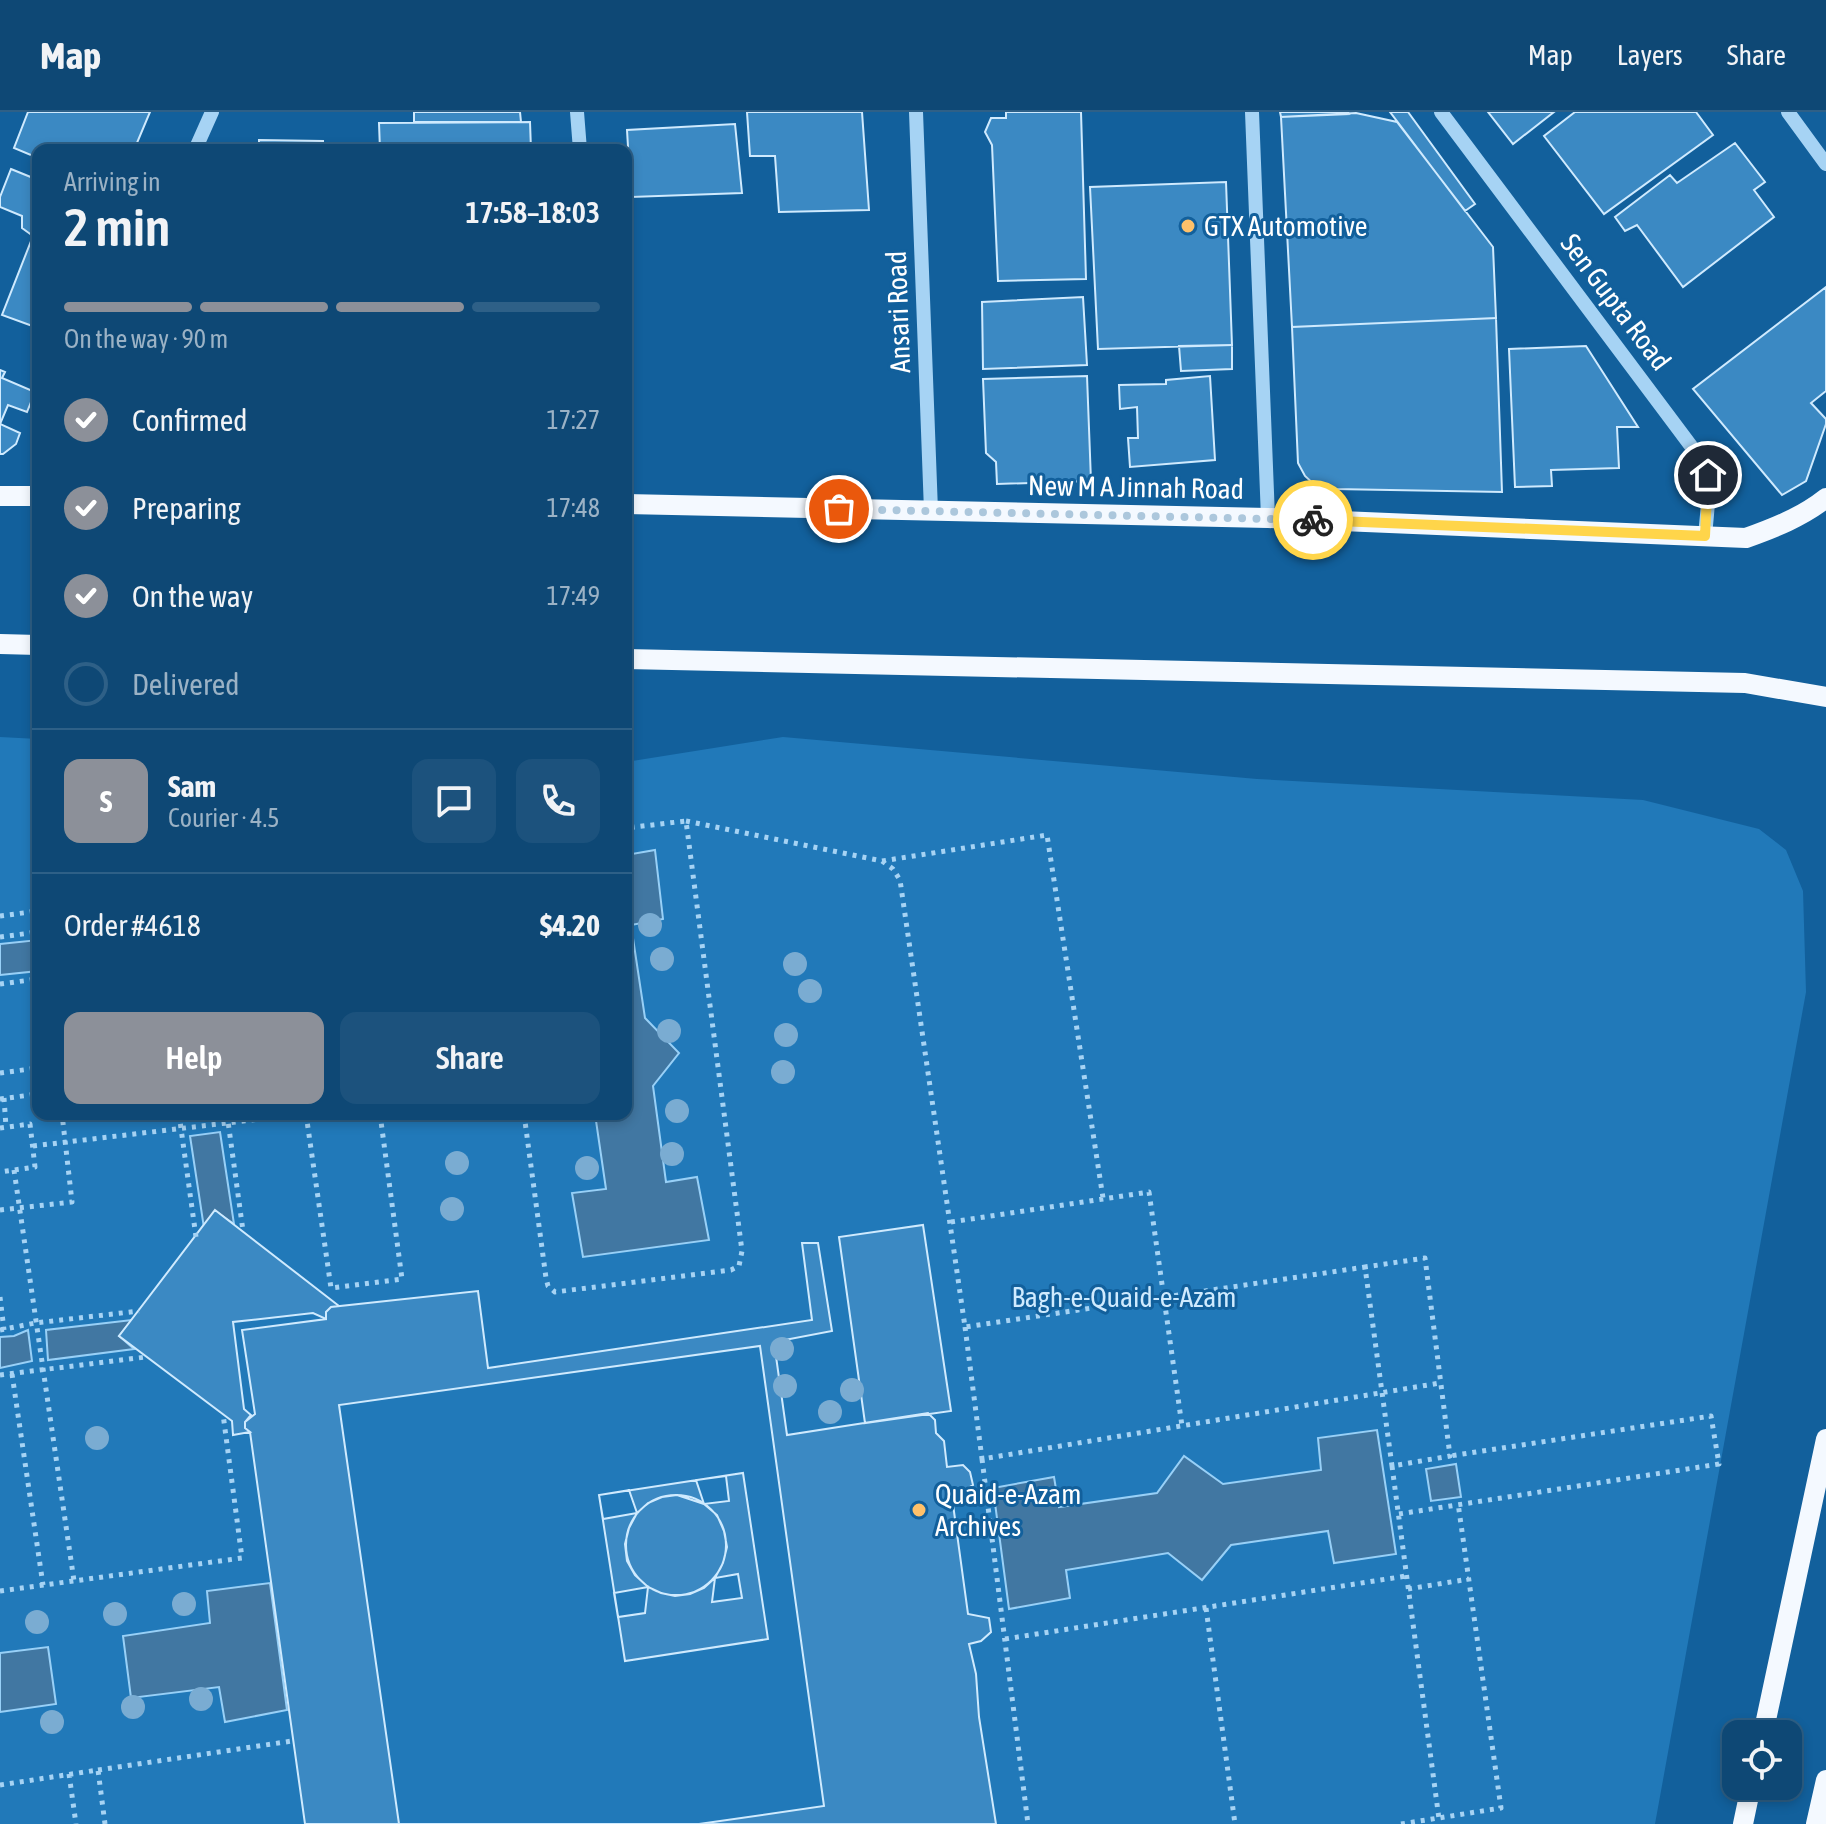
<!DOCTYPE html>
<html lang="en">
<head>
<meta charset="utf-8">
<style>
	body { margin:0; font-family:"Asap Condensed",sans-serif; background:#1c527d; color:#f1f3f6; height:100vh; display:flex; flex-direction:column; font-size:30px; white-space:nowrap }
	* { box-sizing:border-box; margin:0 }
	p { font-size:26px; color:#9bb2c5 }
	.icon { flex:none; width:44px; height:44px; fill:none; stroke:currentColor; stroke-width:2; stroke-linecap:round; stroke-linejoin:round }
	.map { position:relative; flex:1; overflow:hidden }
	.details { position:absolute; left:32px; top:32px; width:600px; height:976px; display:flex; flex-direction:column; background:#0e4875; border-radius:16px; box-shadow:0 4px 12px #0003,0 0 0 2px #2e6087 }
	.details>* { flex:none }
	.controls { position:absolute; left:1722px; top:1608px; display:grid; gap:16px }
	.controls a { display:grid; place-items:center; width:80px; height:80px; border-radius:16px; background:#0e4875; box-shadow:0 4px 12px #0003,0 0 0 2px #2e6087; font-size:40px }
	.pin { position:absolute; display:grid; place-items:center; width:68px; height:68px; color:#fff; margin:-34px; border:4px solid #fff; border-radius:50%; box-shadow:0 2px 8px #0007 }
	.courier { position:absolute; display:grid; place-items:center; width:80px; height:80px; margin:-40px; border:6px solid #ffd54a; border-radius:50%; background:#fff; color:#222; box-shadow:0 2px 10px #0007 }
	.head em { font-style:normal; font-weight:600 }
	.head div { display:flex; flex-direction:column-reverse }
	.head { display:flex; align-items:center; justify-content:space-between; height:136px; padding:0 32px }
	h1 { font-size:52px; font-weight:600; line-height:60px }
	.bar { display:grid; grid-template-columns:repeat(4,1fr); gap:12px 8px; align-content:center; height:96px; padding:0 32px }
	.bar i { height:10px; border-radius:6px; background:#2e6087 }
	.bar .active { background:#8c9099 }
	.bar p { grid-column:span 4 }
	.line { display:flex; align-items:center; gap:20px; padding:0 32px; border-top:2px solid #2e6087 }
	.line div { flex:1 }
	.round { display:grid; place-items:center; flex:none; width:84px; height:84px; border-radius:16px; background:#1c527d }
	ol { padding:0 32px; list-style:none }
	li { display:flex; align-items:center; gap:24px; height:88px }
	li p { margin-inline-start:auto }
	li .icon { padding:8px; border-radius:50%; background:#8c9099; color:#fff; stroke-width:4 }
	li:last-child { color:#9bb2c5 }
	li i { width:44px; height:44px; border:4px solid #2e6087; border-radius:50% }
	.action { display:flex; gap:16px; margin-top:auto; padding:16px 32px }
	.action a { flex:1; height:92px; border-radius:16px; background:#8c9099; color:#fff; font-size:32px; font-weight:600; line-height:92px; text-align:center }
	.action a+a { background:#1c527d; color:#f1f3f6 }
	header { display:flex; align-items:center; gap:48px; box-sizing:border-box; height:112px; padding:0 40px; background:#0e4875; border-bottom:2px solid #2e6087 }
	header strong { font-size:38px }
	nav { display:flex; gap:44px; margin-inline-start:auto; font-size:28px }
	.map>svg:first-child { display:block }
	.green { fill:#2179b9 }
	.water { fill:#4177a2; stroke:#98d0f7; stroke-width:2 }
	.building { fill:#3b89c3; stroke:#cfeafe; stroke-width:2; fill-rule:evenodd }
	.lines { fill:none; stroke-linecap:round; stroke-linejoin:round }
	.path { stroke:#a6d3f4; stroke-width:5; stroke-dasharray:4 6; stroke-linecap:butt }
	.minor { stroke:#a6d3f4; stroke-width:14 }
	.major { stroke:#f4f9ff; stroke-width:20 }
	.tree { fill:#7aacd2 }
	.done { stroke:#acc7dc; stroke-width:8; stroke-dasharray:0 14.4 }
	.route { stroke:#ffd54a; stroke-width:10 }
	.poi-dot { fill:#ffc16a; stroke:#12609c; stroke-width:3 }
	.labels { text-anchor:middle; stroke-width:6; stroke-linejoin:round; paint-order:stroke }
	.poi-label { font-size:28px; fill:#fff; stroke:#12609c; text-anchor:start }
	.street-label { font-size:28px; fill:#fff; stroke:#12609c }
	.park-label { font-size:28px; fill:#cfeafe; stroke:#12609c }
</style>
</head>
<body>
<header>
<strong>Map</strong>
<nav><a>Map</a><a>Layers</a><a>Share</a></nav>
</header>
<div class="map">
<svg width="1826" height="1712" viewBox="0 0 1826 1712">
	<rect width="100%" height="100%" fill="#12609c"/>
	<path class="green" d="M0,625L38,627V1002H626V650L783,625L1257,667L1643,688L1759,717L1786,738L1803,779L1806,880L1655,1712H0Z"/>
	<path class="water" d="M655,738L663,807L631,813L645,906L679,941L653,974L666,1070L697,1065L709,1128L583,1145L572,1081L606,1077L595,1002H626V743Z
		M38,828V859L0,863V832Z
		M220,1020L234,1112L215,1099L204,1116L190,1024Z
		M132,1208L119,1224L134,1237L48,1248L46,1218Z
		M28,1218L32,1249L0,1256V1225L14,1224Z
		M1377,1318L1396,1442L1334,1451L1328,1419L1231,1433L1202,1468L1168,1441L1066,1458L1070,1486L1009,1497L993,1376L1054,1365L1059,1395L1157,1381L1184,1344L1223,1372L1321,1358L1318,1326Z
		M1456,1352L1461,1385L1431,1389L1426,1357Z
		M270,1471L287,1598L225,1610L219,1575L131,1586L123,1524L210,1511L207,1479Z
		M48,1535L56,1592L0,1600V1541Z"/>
	<path class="building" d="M28,0H150L134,38H38V46L14,36Z
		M414,0H520L521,10H414Z
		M747,0H862L869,98L779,100L775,44H750Z
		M1006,0H1081L1086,167L998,169L992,33L985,20L991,6H1006Z
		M1280,0H1348L1349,2L1281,5Z
		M1390,0H1408L1475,92L1465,99Z
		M1488,0H1554L1513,32Z
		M1575,0H1696L1713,23L1604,102L1544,24Z
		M1356,1L1397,10L1493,135L1496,206L1292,215L1281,5Z
		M530,10L531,38H380L379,11Z
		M735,12L742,81L631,85L627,18Z
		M259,28L323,29V38H259Z
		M1735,31L1765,70L1754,78L1774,105L1683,175L1637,113L1625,119L1615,105L1670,63L1677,71Z
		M11,57L38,68V216L2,203L33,124L22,116V104L0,95V85Z
		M1226,70L1232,233L1098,237L1090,75Z
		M1826,175V279L1811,291L1826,307V312L1806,369L1782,383L1693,277Z
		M1083,185L1087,253L983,257L982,190Z
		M1496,206L1502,380L1334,377L1317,375L1305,364L1298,351L1292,215Z
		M1232,233V257L1181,259L1179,234Z
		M1586,234L1638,315H1617L1619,356L1551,358L1552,374L1515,375L1509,237Z
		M0,258L5,260L2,266L35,280L27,300L8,293L0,312Z
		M1087,264L1091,369L997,372L996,350L986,341L983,267Z
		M1210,264L1215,348L1130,355L1128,326H1138L1137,295L1120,297L1119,273L1166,272V268Z
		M0,312L20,321L16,332L3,342H0Z
		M215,1098L339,1194L331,1195L326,1200V1207L313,1201L233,1210L244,1297L251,1303L245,1310V1316L250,1320L233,1323L232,1309L119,1224Z
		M923,1113L951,1299L865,1311L839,1125Z
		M802,1131H818L832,1219L774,1230L787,1323L928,1301L935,1308L936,1321L944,1329L947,1355L963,1353L970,1360L973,1373L952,1385L968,1502L989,1506L991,1520L981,1529L969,1532L976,1562L979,1605L996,1712H305L250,1320L245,1316V1310L255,1302L242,1218L326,1207V1200L331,1195L478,1179L488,1256L812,1208Z
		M760,1234L824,1694L699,1712H399L339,1293Z
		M743,1361L768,1527L625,1549L599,1383ZM677,1383L704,1392L717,1403L724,1419L727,1435L723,1451L715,1466L704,1476L690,1482L675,1484L661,1481L648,1475L635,1463L627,1449L625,1432L629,1416L637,1401L648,1391L662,1385Z
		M726,1364L729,1389L704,1392L696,1368Z
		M629,1378L637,1401L603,1407L599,1383Z
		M626 1433a50 50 0 1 1 100 0a50 50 0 1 1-100 0Z
		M738,1462L742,1486L712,1490L715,1466Z
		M648,1475L645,1501L618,1505L614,1481Z"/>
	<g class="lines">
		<path class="path" d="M686,709L882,749L893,757L900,768L965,1215L1365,1155L1392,1354L1450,1344L1425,1146L1365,1155
			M882,749L1047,723L1103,1086
			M0,804L38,799
			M0,825L38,820
			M0,872L38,867
			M0,961L38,956
			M4,986L6,1015
			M0,987L38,982
			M179,1002L196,1125
			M227,1002L243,1119
			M306,1002L331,1176L402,1167L380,1002
			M524,1002L546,1166L548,1174L555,1180L731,1158L739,1154L742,1139L686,709L626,716
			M0,1016L30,1012L35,1055L0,1060
			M33,1034L303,1002
			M14,1058L74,1469
			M0,1098L72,1090L62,1002
			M951,1110L1149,1080L1182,1314
			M0,1185L4,1218
			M965,1215L982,1347L1440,1271
			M0,1218L35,1211L139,1199
			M12,1262L43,1473
			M0,1263L146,1245
			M982,1347L1028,1712
			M1392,1354L1439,1707
			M1399,1402L1719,1352L1711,1304L1450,1344
			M1408,1477L1469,1467
			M0,1479L242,1446L223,1302
			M1206,1496L1235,1712
			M1005,1527L1406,1464
			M98,1658L292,1629
			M69,1662L76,1712
			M0,1673L98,1658L105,1712
			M1401,1712L1501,1696L1458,1391"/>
		<path class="minor" d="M577,0L580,38
			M916,0L931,399
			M1252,0L1268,406
			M1441,0L1703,350C1712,374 1707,399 1705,424
			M1788,0L1826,52
			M195,38L212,0"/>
		<path class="major" d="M0,384H38
			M626,392L1268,406L1746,426C1774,416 1802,405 1826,386
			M0,532L38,533
			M626,547L1745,571L1826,585
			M1763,1622L1826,1327
			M1743,1712L1751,1674
			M1816,1712L1826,1668"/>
	</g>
	<g class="tree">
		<circle cx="650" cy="813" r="12"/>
		<circle cx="662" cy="847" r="12"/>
		<circle cx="795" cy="852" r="12"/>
		<circle cx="810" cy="879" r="12"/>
		<circle cx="669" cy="919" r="12"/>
		<circle cx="786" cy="923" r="12"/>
		<circle cx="783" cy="960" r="12"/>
		<circle cx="677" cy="999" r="12"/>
		<circle cx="672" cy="1042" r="12"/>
		<circle cx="457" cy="1051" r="12"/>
		<circle cx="587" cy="1056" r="12"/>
		<circle cx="452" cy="1097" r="12"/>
		<circle cx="782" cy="1237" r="12"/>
		<circle cx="785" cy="1274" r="12"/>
		<circle cx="852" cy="1278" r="12"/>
		<circle cx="830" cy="1300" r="12"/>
		<circle cx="97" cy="1326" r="12"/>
		<circle cx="184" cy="1492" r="12"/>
		<circle cx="115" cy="1502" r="12"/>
		<circle cx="37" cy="1510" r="12"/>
		<circle cx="201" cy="1587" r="12"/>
		<circle cx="133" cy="1595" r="12"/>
		<circle cx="52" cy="1610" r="12"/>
	</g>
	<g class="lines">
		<path class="done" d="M839,397L1313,408"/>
		<path class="route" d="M1313,408L1705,424L1708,363"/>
	</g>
	<g class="poi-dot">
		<circle cx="1188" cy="114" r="8"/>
		<circle cx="919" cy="1398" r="8"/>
	</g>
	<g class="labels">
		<g class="poi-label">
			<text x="1204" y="124">GTX Automotive</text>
			<text x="935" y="1392">Quaid-e-Azam<tspan x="935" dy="32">Archives</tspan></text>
		</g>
		<g class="street-label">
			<text transform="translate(1616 190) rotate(53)" y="10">Sen Gupta Road</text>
			<text transform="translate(898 200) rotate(-92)" y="10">Ansari Road</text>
			<text transform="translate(1136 375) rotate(1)" y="10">New M A Jinnah Road</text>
		</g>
		<g class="park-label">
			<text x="1124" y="1195">Bagh-e-Quaid-e-Azam</text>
		</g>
	</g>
</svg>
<div class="controls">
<a><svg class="icon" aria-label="locate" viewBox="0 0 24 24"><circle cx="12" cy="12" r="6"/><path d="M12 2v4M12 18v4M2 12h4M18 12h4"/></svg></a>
</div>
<div class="pin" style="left:839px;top:397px;background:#ea580c"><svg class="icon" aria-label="bag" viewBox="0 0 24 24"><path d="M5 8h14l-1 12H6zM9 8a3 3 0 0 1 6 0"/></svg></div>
<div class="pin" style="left:1708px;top:363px;background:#1f2937"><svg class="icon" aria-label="home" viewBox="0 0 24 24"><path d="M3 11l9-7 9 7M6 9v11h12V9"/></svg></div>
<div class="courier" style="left:1313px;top:408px"><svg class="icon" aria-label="bike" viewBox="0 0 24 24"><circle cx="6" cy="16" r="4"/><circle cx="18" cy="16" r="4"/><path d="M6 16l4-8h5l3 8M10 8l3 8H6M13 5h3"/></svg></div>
<section class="details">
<div class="head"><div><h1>2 min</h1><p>Arriving in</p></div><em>17:58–18:03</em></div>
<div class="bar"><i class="active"></i><i class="active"></i><i class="active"></i><i></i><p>On the way · 90 m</p></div>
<ol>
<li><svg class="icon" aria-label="check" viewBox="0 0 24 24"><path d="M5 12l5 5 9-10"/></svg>Confirmed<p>17:27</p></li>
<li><svg class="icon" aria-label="check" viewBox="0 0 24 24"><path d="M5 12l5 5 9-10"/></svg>Preparing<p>17:48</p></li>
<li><svg class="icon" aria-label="check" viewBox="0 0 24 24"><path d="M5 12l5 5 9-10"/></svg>On the way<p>17:49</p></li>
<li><i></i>Delivered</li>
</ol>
<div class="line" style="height:144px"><b class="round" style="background:#8c9099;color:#fff">S</b><div><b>Sam</b><p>Courier · 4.5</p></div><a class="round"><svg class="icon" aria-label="chat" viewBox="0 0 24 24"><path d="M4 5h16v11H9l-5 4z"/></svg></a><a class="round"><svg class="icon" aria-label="phone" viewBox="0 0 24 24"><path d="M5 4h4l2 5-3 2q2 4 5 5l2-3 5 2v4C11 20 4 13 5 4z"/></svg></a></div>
<div class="line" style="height:104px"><div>Order #4618</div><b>$4.20</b></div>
<div class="action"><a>Help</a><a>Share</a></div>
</section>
</div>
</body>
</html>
